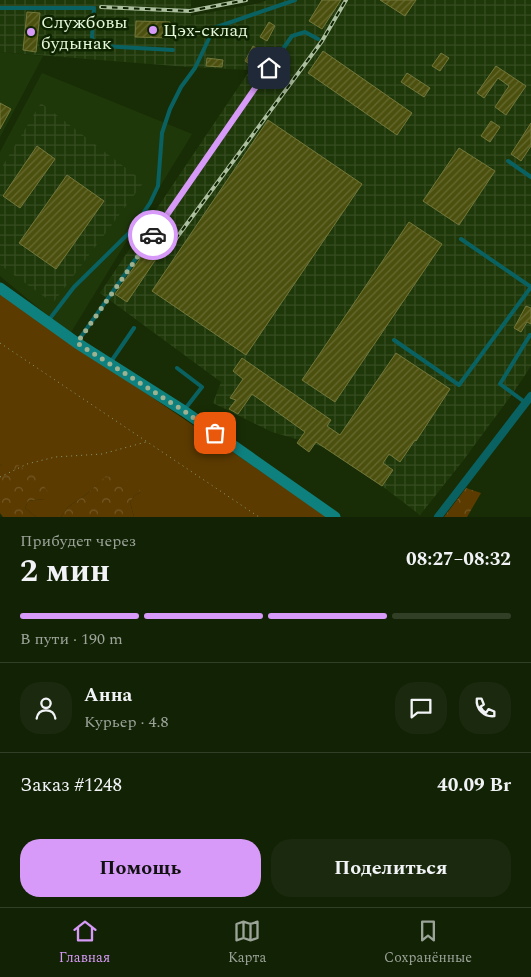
<!DOCTYPE html>
<html lang="ru">
<head>
<meta charset="utf-8">
<style>
	body { margin:0; font-family:Spectral,serif; background:#1b2a0e; color:#f1f3f6; height:100vh; display:flex; flex-direction:column; font-size:19px; white-space:nowrap }
	* { box-sizing:border-box; margin:0 }
	p { font-size:16px; color:#9ca49a }
	.icon { flex:none; width:28px; height:28px; fill:none; stroke:currentColor; stroke-width:2; stroke-linecap:round; stroke-linejoin:round }
	.map { position:relative; height:517px; overflow:hidden }
	.drawer { display:flex; flex-direction:column; background:#122204; flex:1 }
	.drawer>* { flex:none }
	.pin { position:absolute; display:grid; place-items:center; width:42px; height:42px; color:#fff; margin:-21px; border-radius:10px; box-shadow:0 2px 8px #0006 }
	.courier { position:absolute; display:grid; place-items:center; width:50px; height:50px; margin:-25px; border:4px solid #d89af8; border-radius:50%; background:#fff; color:#222; box-shadow:0 1px 6px #0007 }
	.head em { font-style:normal; font-weight:700 }
	.head div { display:flex; flex-direction:column-reverse }
	.head { display:flex; align-items:center; justify-content:space-between; height:85px; padding:0 20px }
	h1 { font-size:32px; font-weight:700; line-height:38px }
	.bar { display:grid; grid-template-columns:repeat(4,1fr); gap:8px 5px; align-content:center; height:60px; padding:0 20px }
	.bar i { height:6px; border-radius:4px; background:#313f26 }
	.bar .active { background:#d89af8 }
	.bar p { grid-column:span 4 }
	.line { display:flex; align-items:center; gap:12px; padding:0 20px; border-top:1px solid #313f26 }
	.line div { flex:1 }
	.round { display:grid; place-items:center; flex:none; width:52px; height:52px; border-radius:20px; background:#1b2a0e }
	.action { display:flex; gap:10px; margin-top:auto; padding:10px 20px }
	.action a { flex:1; height:58px; border-radius:20px; background:#d89af8; color:#111; font-size:20px; font-weight:700; line-height:58px; text-align:center }
	.action a+a { background:#1b2a0e; color:#f1f3f6 }
	.menu { display:flex; justify-content:space-around; align-items:center; height:70px; border-top:1px solid #313f26; background:#122204; font-size:14px; color:#9ca49a }
	.menu a { display:grid; justify-items:center; gap:2px }
	.menu .active { color:#d89af8 }
	.map>svg:first-child { display:block }
	.built { fill:#1f380a }
	.industrial { fill:url(#industrial-grid) }
	.green { fill:#5c3b01 }
	.forest { fill:url(#forest-crowns) }
	.building { fill:url(#building-hatch); stroke:#72773a }
	.lines { fill:none; stroke-linecap:round; stroke-linejoin:round }
	.path { stroke:#889c7a; stroke-width:1; stroke-dasharray:1 4; stroke-linecap:butt }
	.lane { stroke:#096261; stroke-width:4 }
	.street { stroke:#096261; stroke-width:8 }
	.secondary { stroke:#0e807e; stroke-width:11 }
	.rail-casing { stroke:#acbf9f; stroke-width:4 }
	.rail { stroke:#0e2300; stroke-width:2; stroke-dasharray:5.5; stroke-linecap:butt }
	.done { stroke:#9eb190; stroke-width:5; stroke-dasharray:0 9 }
	.route { stroke:#d89af8; stroke-width:6 }
	.poi-dot { fill:#d89af8; stroke:#0e2300; stroke-width:2 }
	.labels { text-anchor:middle; stroke-width:5; stroke-linejoin:round; paint-order:stroke }
	.poi-label { font-size:18px; fill:#e6f8db; stroke:#0e2300; text-anchor:start }
</style>
</head>
<body>
<div class="map">
<svg width="531" height="517" viewBox="0 0 531 517">
	<defs>
		<pattern id="industrial-grid" width="8" height="8" patternUnits="userSpaceOnUse" patternTransform="scale(1.25)"><rect width="8" height="8" fill="#1f380a"/><path d="M0 4h8M4 0v8" fill="none" stroke="#354c21"/></pattern>
		<pattern id="forest-crowns" width="20" height="18" patternUnits="userSpaceOnUse" patternTransform="scale(1.25)"><rect width="20" height="18" fill="#5c3b01"/><path d="M2 6a3 3 0 1 1 6 0M12 15a3 3 0 1 1 6 0" fill="none" stroke="#735825"/></pattern>
		<pattern id="building-hatch" width="6" height="6" patternUnits="userSpaceOnUse" patternTransform="scale(1.25)"><rect width="6" height="6" fill="#4c500e"/><path d="M-1 1l2-2M0 6l6-6M5 7l2-2" fill="none" stroke="#666a30"/></pattern>
	</defs>
	<rect width="100%" height="100%" fill="#182d05"/>
	<path class="built" d="M0,52L43,56L0,137Z
		M42,73L192,134L70,334L0,276V152Z"/>
	<path class="industrial" d="M0,0H191V16L260,3L267,0H531V366L513,393L462,462L420,515L382,486L324,447L272,432L213,403L221,382L100,293L250,70L188,67L0,52Z
		M41,103L144,182L53,303L0,265V170Z"/>
	<path class="green" d="M0,294L328,517H134L130,502L135,495L141,492L107,476L88,493L68,507L61,517H36L25,508L28,501L44,499L2,464L0,466Z"/>
	<path class="forest" d="M2,464H10L18,465L38,478L48,492L44,499L28,501L25,508L36,517H3L0,513V466Z
		M106,476L134,482L141,492L135,495L130,502L134,517H61L68,507L88,493Z
		M466,488L481,493L467,517H444Z"/>
	<path class="building" d="M322,0H341L322,29L309,21Z
		M380,0H416L405,16Z
		M27,12L40,13L36,52L23,50Z
		M136,21L170,22V38L135,37Z
		M269,22L275,26L267,41L260,37Z
		M253,46L259,50L251,65L245,61Z
		M323,51L412,113L397,135L308,73Z
		M441,53L449,58L440,71L432,66Z
		M207,58L223,60L222,67L206,66Z
		M496,66L526,86L506,115L495,107L509,86L498,78L484,98L477,93Z
		M407,73L430,88L424,97L401,82Z
		M0,103L11,109L0,129Z
		M268,120L362,184L246,355L152,291Z
		M491,121L500,127L490,142L481,136Z
		M531,123V146L521,161L511,154Z
		M37,146L55,159L20,208L3,196Z
		M459,148L495,171L459,225L423,201Z
		M67,175L104,201L56,269L19,243Z
		M409,222L442,244L335,402L302,380Z
		M149,246L160,253L127,302L115,294Z
		M526,306L531,308V324L527,322L521,332L514,328Z
		M396,353L450,389L416,441L415,440L400,462L389,454L383,463L393,470L382,486L316,442L309,452L297,443L305,432L252,394L238,414L229,409L236,400L230,398L243,379L233,371L242,358L331,420L327,426L340,435Z"/>
	<g class="lines">
		<path class="path" d="M0,343L259,517
			M0,477L27,464L55,457L102,454L146,442"/>
		<path class="lane" d="M0,8H94L92,37L95,45L102,46L173,50
			M508,161L531,177
			M461,239L531,287
			M48,321L74,287L131,231L150,203L158,186L162,133L170,109L181,87L195,68L214,28L295,0
			M394,340L459,385L531,287
			M78,341L292,36L305,32L318,39
			M110,363L134,328
			M177,368L202,387L185,409
			M526,403L500,384L530,335"/>
		<path class="street" d="M438,517L531,396"/>
		<path class="secondary" d="M0,288L77,343L184,411L335,517"/>
		<defs>
			<path id="rail" d="M101,7L190,11L246,0
				M169,248L322,41L346,0"/>
		</defs>
		<use href="#rail" class="rail-casing"/>
		<use href="#rail" class="rail"/>
	</g>
	<g class="lines">
		<path class="done" d="M153,235L77,343L184,411L215,433"/>
		<path class="route" d="M153,235L269,68"/>
	</g>
	<g class="poi-dot">
		<circle cx="153" cy="30" r="5"/>
		<circle cx="31" cy="32" r="5"/>
	</g>
	<g class="labels">
		<g class="poi-label">
			<text x="41" y="28">Службовы<tspan x="41" dy="21">будынак</tspan></text>
			<text x="163" y="36">Цэх-склад</text>
		</g>
	</g>
</svg>
<div class="pin" style="left:215px;top:433px;background:#ea580c"><svg class="icon" aria-label="bag" viewBox="0 0 24 24"><path d="M5 8h14l-1 12H6zM9 8a3 3 0 0 1 6 0"/></svg></div>
<div class="pin" style="left:269px;top:68px;background:#1f2937"><svg class="icon" aria-label="home" viewBox="0 0 24 24"><path d="M3 11l9-7 9 7M6 9v11h12V9"/></svg></div>
<div class="courier" style="left:153px;top:235px"><svg class="icon" aria-label="car" viewBox="0 0 24 24"><path d="M5 17H2v-5l4-1 3-4h7l3 4 3 1v5h-3M9 17h6M6 11h13"/><circle cx="7" cy="17" r="2"/><circle cx="17" cy="17" r="2"/></svg></div>
</div>
<section class="drawer">
<div class="head"><div><h1>2 мин</h1><p>Прибудет через</p></div><em>08:27–08:32</em></div>
<div class="bar"><i class="active"></i><i class="active"></i><i class="active"></i><i></i><p>В пути · 190 m</p></div>
<div class="line" style="height:90px"><a class="round"><svg class="icon" aria-label="person" viewBox="0 0 24 24"><circle cx="12" cy="8" r="4"/><path d="M4 21q1-7 8-7t8 7"/></svg></a><div><b>Анна</b><p>Курьер · 4.8</p></div><a class="round"><svg class="icon" aria-label="chat" viewBox="0 0 24 24"><path d="M4 5h16v11H9l-5 4z"/></svg></a><a class="round"><svg class="icon" aria-label="phone" viewBox="0 0 24 24"><path d="M5 4h4l2 5-3 2q2 4 5 5l2-3 5 2v4C11 20 4 13 5 4z"/></svg></a></div>
<div class="line" style="height:65px"><div>Заказ #1248</div><b>40.09 Br</b></div>
<div class="action"><a>Помощь</a><a>Поделиться</a></div>
</section>
<nav class="menu">
<a class="active"><svg class="icon" aria-label="home" viewBox="0 0 24 24"><path d="M3 11l9-7 9 7M6 9v11h12V9"/></svg>Главная</a>
<a><svg class="icon" aria-label="map" viewBox="0 0 24 24"><path d="M3 6l6-2 6 2 6-2v14l-6 2-6-2-6 2zM9 4v14M15 6v14"/></svg>Карта</a>
<a><svg class="icon" aria-label="saved" viewBox="0 0 24 24"><path d="M7 4h10v16l-5-4-5 4z"/></svg>Сохранённые</a>
</nav>
</body>
</html>
